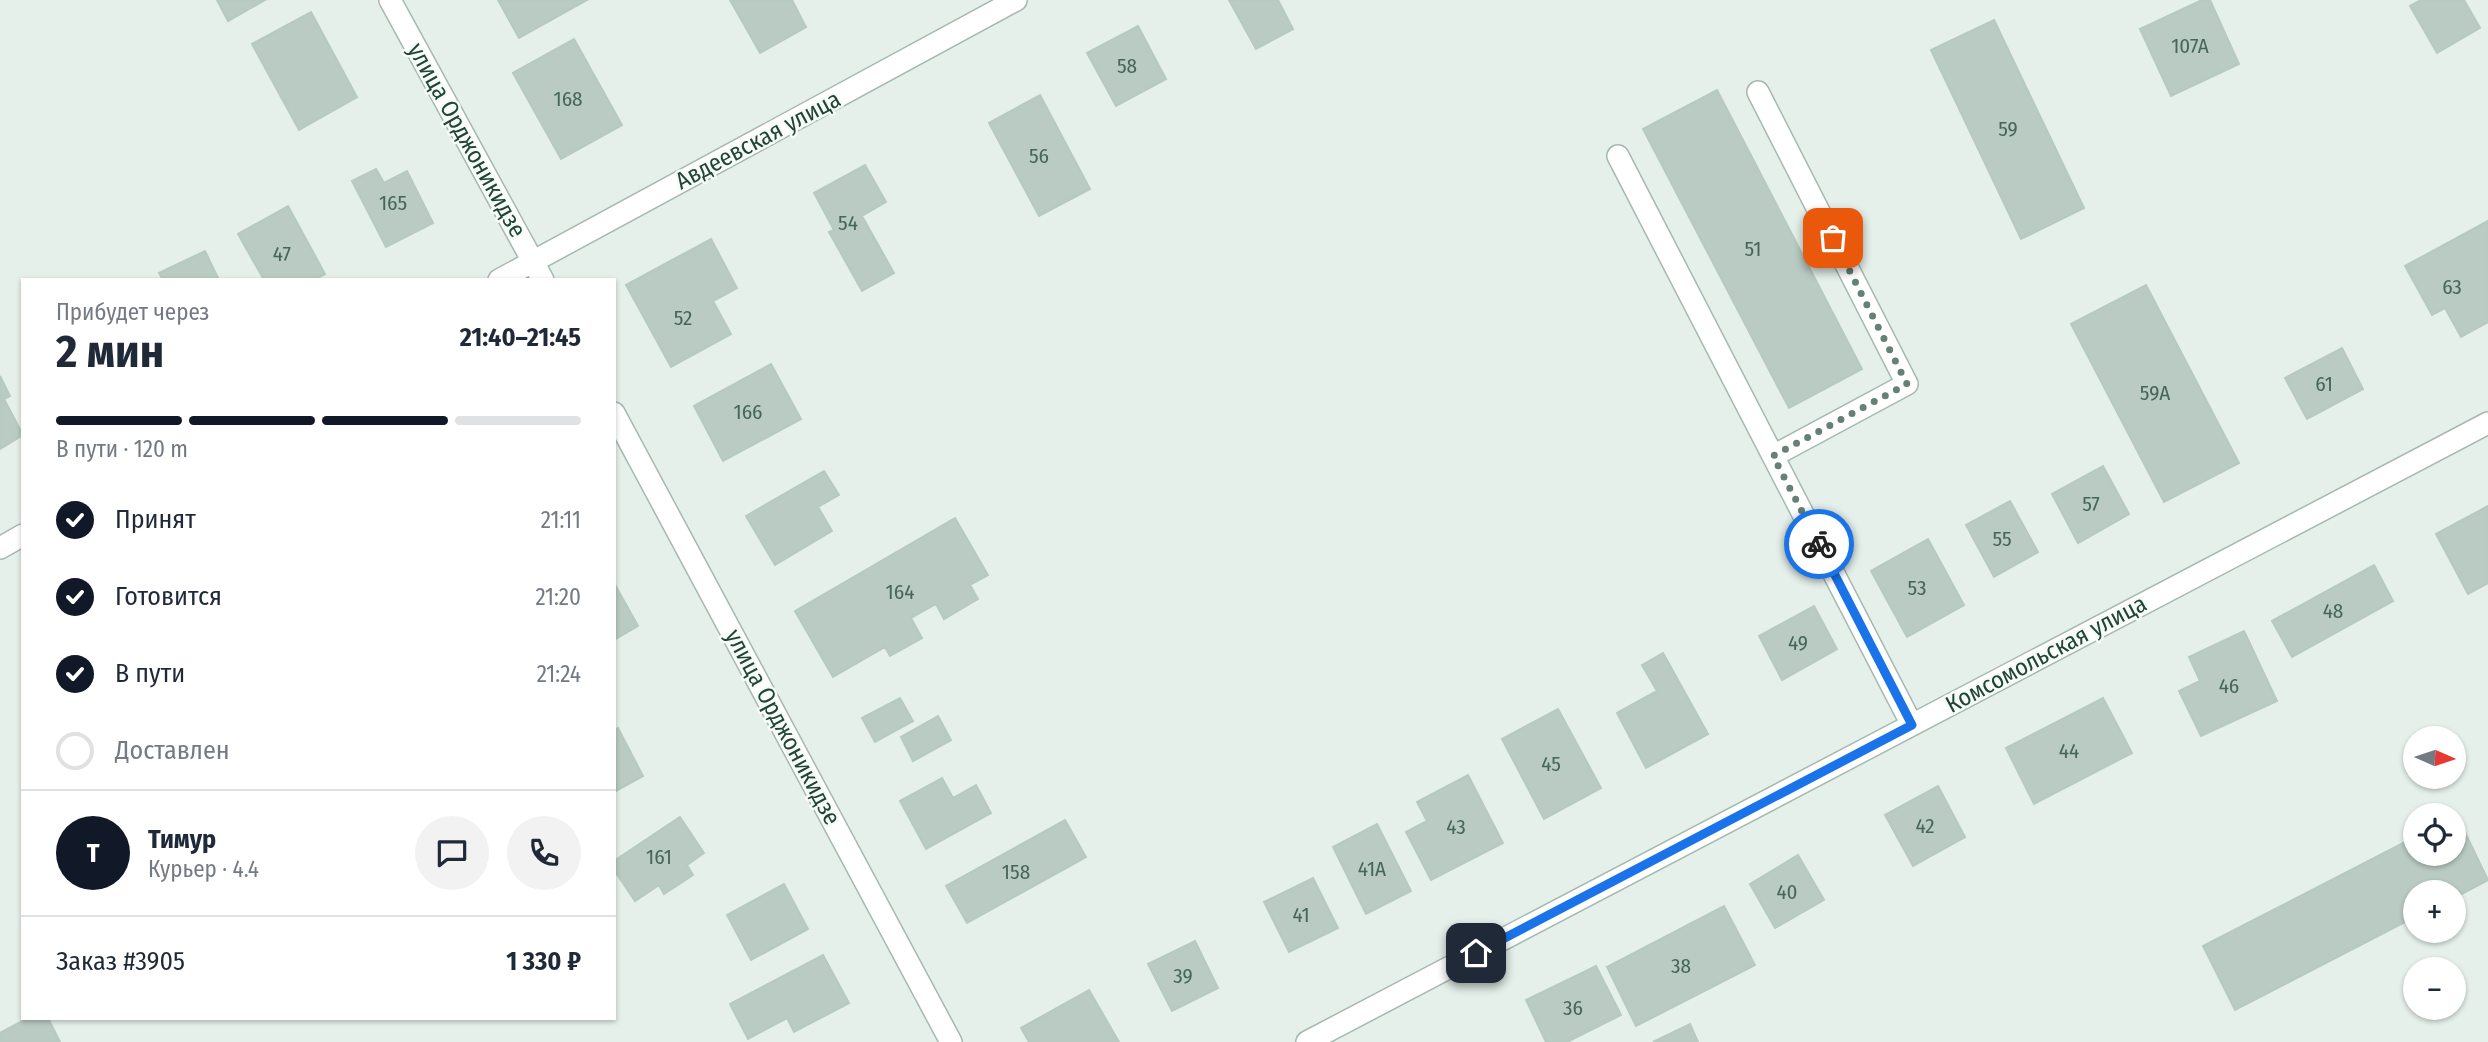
<!DOCTYPE html>
<html lang="ru">
<head>
<meta charset="utf-8">
<style>
	body { margin:0; font-family:"Fira Sans Condensed",sans-serif; background:#f2f2f3; color:#1f2937; height:100vh; display:flex; flex-direction:column; font-size:26px; white-space:nowrap }
	* { box-sizing:border-box; margin:0 }
	p { font-size:23px; color:#747a83 }
	.icon { flex:none; width:38px; height:38px; fill:none; stroke:currentColor; stroke-width:2; stroke-linecap:round; stroke-linejoin:round }
	.map { position:relative; flex:1; overflow:hidden }
	.details { position:absolute; left:21px; top:278px; width:595px; height:742px; display:flex; flex-direction:column; background:#fff; border-radius:0px; box-shadow:0 2px 5px #0004 }
	.details>* { flex:none }
	.needle { width:46px; rotate:93deg }
	.controls { position:absolute; left:2403px; top:726px; display:grid; gap:14px }
	.controls a { display:grid; place-items:center; width:63px; height:63px; border-radius:50%; background:#fff; box-shadow:0 2px 5px #0004; font-size:35px }
	.pin { position:absolute; display:grid; place-items:center; width:60px; height:60px; color:#fff; margin:-30px; border-radius:14px; box-shadow:0 4px 10px #0006 }
	.courier { position:absolute; display:grid; place-items:center; width:70px; height:70px; margin:-35px; border:5px solid #1a73e8; border-radius:50%; background:#fff; color:#222; box-shadow:0 2px 9px #0007 }
	.overview em { font-style:normal; font-weight:700 }
	.overview div { display:flex; flex-direction:column-reverse }
	.overview { display:flex; align-items:center; justify-content:space-between; height:119px; padding:0 35px }
	h1 { font-size:46px; font-weight:700; line-height:52px }
	.bar { display:grid; grid-template-columns:repeat(4,1fr); gap:10px 7px; align-content:center; height:84px; padding:0 35px }
	.bar i { height:9px; border-radius:5px; background:#e0e1e3 }
	.bar .current { background:#111827 }
	.bar p { grid-column:span 4 }
	.line { display:flex; align-items:center; gap:18px; padding:0 35px; border-top:2px solid #e0e1e3 }
	.line div { flex:1 }
	.round { display:grid; place-items:center; flex:none; width:74px; height:74px; border-radius:37px; background:#f2f2f3 }
	ol { padding:0 35px; list-style:none }
	li { display:flex; align-items:center; gap:21px; height:77px }
	li p { margin-inline-start:auto }
	li .icon { padding:7px; border-radius:50%; background:#111827; color:#fff; stroke-width:4 }
	li:last-child { color:#747a83 }
	li i { width:38px; height:38px; border:4px solid #e0e1e3; border-radius:50% }
	.map>svg:first-child { display:block }
	.building { fill:#b9cbc2; stroke:#b6cac0; stroke-width:2 }
	.lines { fill:none; stroke-linecap:round; stroke-linejoin:round }
	.minor-casing { stroke:#a6b9b1; stroke-width:24 }
	.minor { stroke:#fff; stroke-width:21 }
	.done { stroke:#668076; stroke-width:7; stroke-dasharray:0 12.6 }
	.route { stroke:#1a73e8; stroke-width:9 }
	.labels { text-anchor:middle; stroke-width:5; stroke-linejoin:round; paint-order:stroke }
	.number-label { font-size:21px; fill:#47665a }
	.street-label { font-size:24px; fill:#214437; stroke:#f6fbf8 }
</style>
</head>
<body>
<div class="map">
<svg width="2488" height="1042" viewBox="0 0 2488 1042">
	<rect width="100%" height="100%" fill="#e5f0ea"/>
	<path class="building" d="M217,0H265L228,21Z
		M498,0H587L519,38Z
		M730,0H792L806,27L760,53Z
		M1229,0H1278L1293,29L1256,49Z
		M2202,0H2210L2239,64L2171,96L2140,29Z
		M2421,0H2464L2480,28L2437,53L2410,6Z
		M311,12L357,97L299,130L252,44Z
		M1994,20L2084,208L2021,239L1931,50Z
		M1138,26L1166,79L1116,106L1087,53Z
		M574,39L622,125L561,159L513,73Z
		M1717,90L1862,369L1789,408L1643,129Z
		M1040,95L1090,189L1039,216L989,123Z
		M865,165L886,202L862,216L894,273L862,291L829,232L834,230L814,193Z
		M376,169L384,183L407,171L433,223L386,247L352,181Z
		M288,206L325,274L314,280H264L238,234Z
		M2488,221V322L2461,337L2445,308L2432,315L2405,266Z
		M711,239L737,288L713,301L731,334L671,367L626,285Z
		M205,251L219,280H163L159,273Z
		M2146,285L2239,463L2164,502L2071,324Z
		M2342,348L2363,389L2307,419L2285,378Z
		M771,364L801,419L723,461L694,406Z
		M0,376L10,396L4,399L23,435L0,449Z
		M2103,466L2129,514L2078,543L2052,494Z
		M824,471L839,495L818,507L832,531L775,565L746,516Z
		M2010,501L2038,552L1994,577L1966,525Z
		M2488,506V583L2468,594L2436,534Z
		M955,518L988,575L970,585L978,599L944,619L936,604L911,618L922,638L890,656L885,647L833,677L795,611Z
		M1928,539L1964,605L1907,637L1871,571Z
		M2374,565L2393,601L2292,657L2272,621Z
		M614,583L638,626L614,640Z
		M1814,606L1837,649L1782,680L1759,636Z
		M2244,631L2277,701L2201,736L2179,691L2200,681L2189,657Z
		M1663,653L1708,734L1646,768L1617,713L1657,691L1642,665Z
		M900,698L913,721L875,742L862,718Z
		M2103,698L2132,753L2034,804L2006,748Z
		M1558,709L1601,788L1544,819L1502,739Z
		M938,716L951,740L913,761L901,737Z
		M618,728L643,776L614,792V730Z
		M1468,775L1503,843L1431,880L1406,832L1427,821L1417,802Z
		M942,778L953,798L976,785L991,813L926,849L900,801Z
		M1938,786L1965,837L1913,866L1885,815Z
		M2457,816L2488,880L2454,898V892H2415V917L2235,1010L2203,946L2415,837V854H2454V818Z
		M680,817L704,853L687,865L693,875L664,894L659,885L635,901L614,870V861Z
		M1065,820L1086,857L967,923L946,886Z
		M1377,824L1411,891L1366,914L1333,847Z
		M1798,855L1824,900L1775,928L1750,884Z
		M1313,878L1338,928L1289,952L1264,902Z
		M784,884L808,929L751,960L727,915Z
		M1724,906L1755,965L1636,1026L1607,967Z
		M1195,941L1218,988L1172,1011L1148,964Z
		M823,955L849,1003L794,1032L787,1018L748,1039L730,1004Z
		M1596,966L1621,1015L1567,1042H1546L1526,1000Z
		M1089,990L1119,1042H1029L1021,1028Z
		M28,1018H48L60,1042H0V1033Z
		M1690,1024L1698,1042H1653Z"/>
	<g class="lines">
		<defs>
			<path id="minor" d="M390,0L543,280
				M1758,92L1907,384L1773,456
				M1618,156L1912,725
				M499,280L1016,0
				M614,413L951,1042
				M0,548L23,535
				M1307,1042L2488,423"/>
		</defs>
		<use href="#minor" class="minor-casing"/>
		<use href="#minor" class="minor"/>
	</g>
	<g class="lines">
		<path class="done" d="M1819,544L1773,456L1907,384L1833,238"/>
		<path class="route" d="M1476,953L1912,725L1819,544"/>
	</g>
	<g class="labels">
		<g class="number-label">
			<text x="2190" y="53">107А</text>
			<text x="1127" y="73">58</text>
			<text x="568" y="106">168</text>
			<text x="2008" y="136">59</text>
			<text x="1039" y="163">56</text>
			<text x="393" y="210">165</text>
			<text x="848" y="230">54</text>
			<text x="1753" y="256">51</text>
			<text x="282" y="261">47</text>
			<text x="2452" y="294">63</text>
			<text x="683" y="325">52</text>
			<text x="2324" y="391">61</text>
			<text x="2155" y="400">59А</text>
			<text x="748" y="419">166</text>
			<text x="2091" y="511">57</text>
			<text x="2002" y="546">55</text>
			<text x="1917" y="595">53</text>
			<text x="900" y="599">164</text>
			<text x="2333" y="618">48</text>
			<text x="1798" y="650">49</text>
			<text x="2229" y="693">46</text>
			<text x="2069" y="758">44</text>
			<text x="1551" y="771">45</text>
			<text x="1925" y="833">42</text>
			<text x="1456" y="834">43</text>
			<text x="659" y="864">161</text>
			<text x="1372" y="876">41А</text>
			<text x="1016" y="879">158</text>
			<text x="1787" y="899">40</text>
			<text x="1301" y="922">41</text>
			<text x="1681" y="973">38</text>
			<text x="1183" y="983">39</text>
			<text x="1573" y="1015">36</text>
		</g>
		<g class="street-label">
			<text transform="translate(467 140) rotate(61)" y="8">улица Орджоникидзе</text>
			<text transform="translate(758 140) rotate(-28)" y="8">Авдеевская улица</text>
			<text transform="translate(2046 654) rotate(-28)" y="8">Комсомольская улица</text>
			<text transform="translate(783 727) rotate(62)" y="8">улица Орджоникидзе</text>
		</g>
	</g>
</svg>
<div class="controls">
<a><svg class="needle" viewBox="-14 -14 28 28"><path d="M0-13l5 13h-10z" fill="#e53935"/><path d="M0 13l5-13h-10z" fill="#747a83"/></svg></a>
<a><svg class="icon" aria-label="locate" viewBox="0 0 24 24"><circle cx="12" cy="12" r="6"/><path d="M12 2v4M12 18v4M2 12h4M18 12h4"/></svg></a>
<a>+</a>
<a>−</a>
</div>
<div class="pin" style="left:1833px;top:238px;background:#ea580c"><svg class="icon" aria-label="bag" viewBox="0 0 24 24"><path d="M5 8h14l-1 12H6zM9 8a3 3 0 0 1 6 0"/></svg></div>
<div class="pin" style="left:1476px;top:953px;background:#1f2937"><svg class="icon" aria-label="home" viewBox="0 0 24 24"><path d="M3 11l9-7 9 7M6 9v11h12V9"/></svg></div>
<div class="courier" style="left:1819px;top:544px"><svg class="icon" aria-label="bike" viewBox="0 0 24 24"><circle cx="6" cy="16" r="4"/><circle cx="18" cy="16" r="4"/><path d="M6 16l4-8h5l3 8M10 8l3 8H6M13 5h3"/></svg></div>
<section class="details">
<div class="overview"><div><h1>2 мин</h1><p>Прибудет через</p></div><em>21:40–21:45</em></div>
<div class="bar"><i class="current"></i><i class="current"></i><i class="current"></i><i></i><p>В пути · 120 m</p></div>
<ol>
<li><svg class="icon" aria-label="check" viewBox="0 0 24 24"><path d="M5 12l5 5 9-10"/></svg>Принят<p>21:11</p></li>
<li><svg class="icon" aria-label="check" viewBox="0 0 24 24"><path d="M5 12l5 5 9-10"/></svg>Готовится<p>21:20</p></li>
<li><svg class="icon" aria-label="check" viewBox="0 0 24 24"><path d="M5 12l5 5 9-10"/></svg>В пути<p>21:24</p></li>
<li><i></i>Доставлен</li>
</ol>
<div class="line" style="height:126px"><b class="round" style="background:#111827;color:#fff">Т</b><div><b>Тимур</b><p>Курьер · 4.4</p></div><a class="round"><svg class="icon" aria-label="chat" viewBox="0 0 24 24"><path d="M4 5h16v11H9l-5 4z"/></svg></a><a class="round"><svg class="icon" aria-label="phone" viewBox="0 0 24 24"><path d="M5 4h4l2 5-3 2q2 4 5 5l2-3 5 2v4C11 20 4 13 5 4z"/></svg></a></div>
<div class="line" style="height:91px"><div>Заказ #3905</div><b>1 330 ₽</b></div>
</section>
</div>
</body>
</html>
